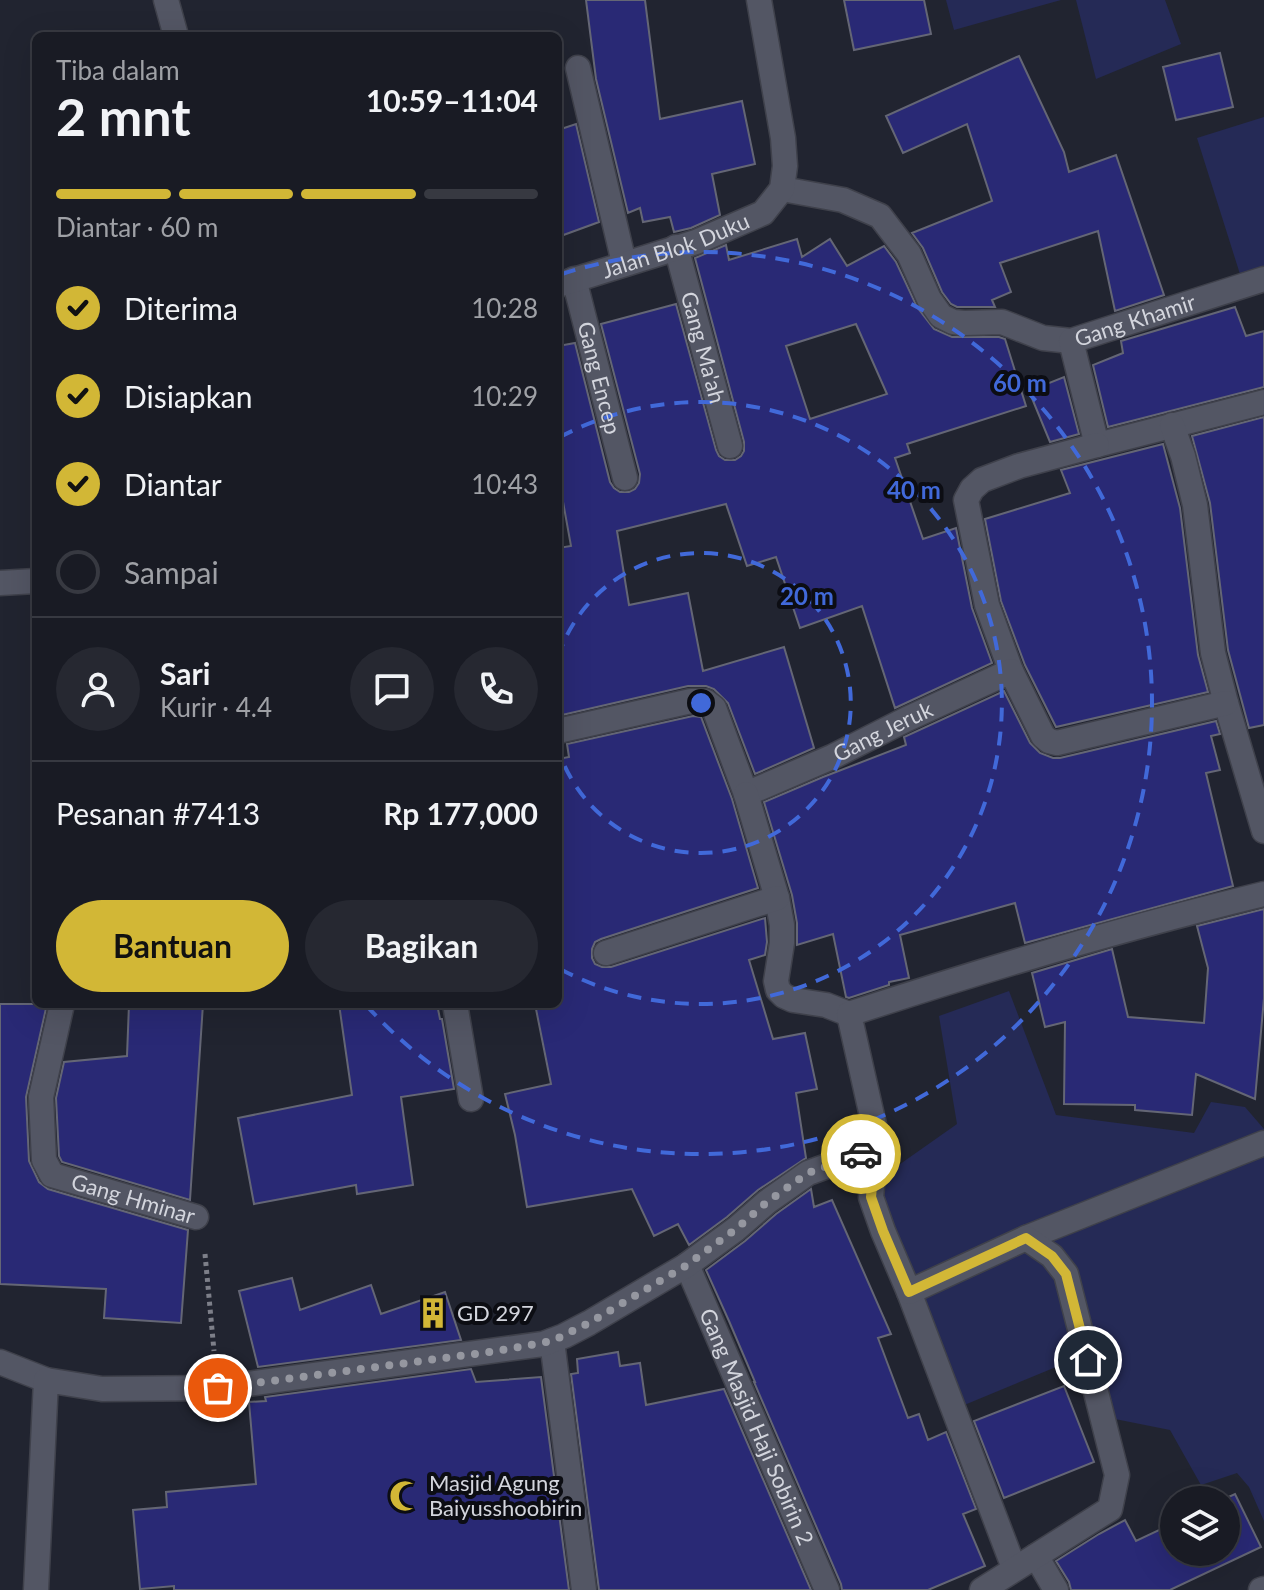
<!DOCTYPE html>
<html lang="id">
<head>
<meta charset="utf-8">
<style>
	body { margin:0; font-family:Lato,sans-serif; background:#262831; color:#f1f3f6; height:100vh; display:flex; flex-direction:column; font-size:30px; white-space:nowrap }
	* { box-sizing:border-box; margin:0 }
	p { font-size:26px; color:#9fa1a6 }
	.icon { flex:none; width:44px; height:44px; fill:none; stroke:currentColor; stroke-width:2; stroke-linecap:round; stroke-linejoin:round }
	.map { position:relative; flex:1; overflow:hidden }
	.side { position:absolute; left:32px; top:32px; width:530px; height:976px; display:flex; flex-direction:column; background:#191b24; border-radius:12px; box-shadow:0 8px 32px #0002,0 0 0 2px #373941 }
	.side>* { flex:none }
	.tools { position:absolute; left:1160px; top:1486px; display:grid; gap:16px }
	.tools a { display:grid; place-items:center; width:80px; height:80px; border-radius:50%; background:#191b24; box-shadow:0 8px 32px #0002,0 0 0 2px #373941; font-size:40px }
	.pin { position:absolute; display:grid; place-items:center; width:68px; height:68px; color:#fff; margin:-34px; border:4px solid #fff; border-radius:50%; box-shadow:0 2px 8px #0007 }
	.courier { position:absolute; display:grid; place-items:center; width:80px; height:80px; margin:-40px; border:6px solid #d2b736; border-radius:50%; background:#fff; color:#222; box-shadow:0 2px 10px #0007 }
	.summary em { font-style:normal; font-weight:700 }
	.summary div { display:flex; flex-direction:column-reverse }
	.summary { display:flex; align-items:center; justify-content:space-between; height:136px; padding:0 24px }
	h1 { font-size:52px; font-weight:700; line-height:60px }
	.bar { display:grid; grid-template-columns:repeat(4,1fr); gap:12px 8px; align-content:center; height:96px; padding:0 24px }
	.bar i { height:10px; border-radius:6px; background:#373941 }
	.bar .current { background:#d2b736 }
	.bar p { grid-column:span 4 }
	.line { display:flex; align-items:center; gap:20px; padding:0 24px; border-top:2px solid #373941 }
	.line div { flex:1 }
	.round { display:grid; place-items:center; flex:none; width:84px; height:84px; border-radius:42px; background:#262831 }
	ol { padding:0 24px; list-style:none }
	li { display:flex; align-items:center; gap:24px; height:88px }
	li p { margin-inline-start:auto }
	li .icon { padding:8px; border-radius:50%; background:#d2b736; color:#111; stroke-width:4 }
	li:last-child { color:#9fa1a6 }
	li i { width:44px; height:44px; border:4px solid #373941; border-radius:50% }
	.primary-button { display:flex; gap:16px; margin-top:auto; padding:16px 24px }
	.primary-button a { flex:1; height:92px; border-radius:48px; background:#d2b736; color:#111; font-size:32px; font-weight:700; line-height:92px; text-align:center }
	.primary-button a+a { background:#262831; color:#f1f3f6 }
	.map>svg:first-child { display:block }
	.green { fill:#252a56 }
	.building { fill:#292975; stroke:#646675; stroke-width:2; fill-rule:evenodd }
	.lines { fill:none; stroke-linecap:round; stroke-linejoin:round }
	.minor-casing { stroke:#3f414b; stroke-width:27 }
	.path { stroke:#7d7f89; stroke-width:5; stroke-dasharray:4 4; stroke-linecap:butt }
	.minor { stroke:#535664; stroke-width:24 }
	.done { stroke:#9597a0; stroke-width:8; stroke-dasharray:0 14.4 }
	.route { stroke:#d2b736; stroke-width:10 }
	.ring { fill:none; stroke:#4169d9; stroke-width:4; stroke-dasharray:14 10 }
	.labels { text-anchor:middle; stroke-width:8; stroke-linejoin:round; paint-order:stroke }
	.street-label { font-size:22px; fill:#d3d5dd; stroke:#0c0d13 }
	.poi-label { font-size:22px; fill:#d3d5dd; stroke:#0c0d13; text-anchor:start }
	.centre { fill:#4169d9; stroke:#0c0d13; stroke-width:4 }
	.ring-label { font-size:24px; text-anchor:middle; font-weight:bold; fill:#4169d9; stroke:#0c0d13; stroke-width:8; stroke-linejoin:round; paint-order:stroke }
</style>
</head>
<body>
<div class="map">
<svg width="1264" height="1590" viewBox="0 0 1264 1590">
	<rect width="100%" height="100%" fill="#212430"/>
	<path class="green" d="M946,0H1061L954,30Z
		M1076,0H1165L1181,44L1096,79Z
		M1264,117V284L1245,290L1197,138Z
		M1009,991L1056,1115L1194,1133L1211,1102L1245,1107L1264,1129V1521L1249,1487L1237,1473L1201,1485L1170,1430L1115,1419L1106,1413L1090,1353L945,1413L859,1193L957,1124L939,1016Z"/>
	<path class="building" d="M586,0H645L660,119L742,101L755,164L712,174L720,215L691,228L674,232L670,217L643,222L640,208L628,213L596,79Z
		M844,0H924L931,34L854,50Z
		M1220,53L1233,107L1176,120L1163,67Z
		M1019,56L1064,152L1069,172L1116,155L1164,295L1115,311L1098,231L1000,263L1011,292L992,300L995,307H957L951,304L942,292L923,248L912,233L992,201L967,124L903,153L886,116Z
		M576,124L599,222L558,237V130Z
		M797,239L802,257L830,239L847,266L884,246L896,262L917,307L934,329L952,337H999L1005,339L1026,406L907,444L910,453L895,458L923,539L956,528L972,608L992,663L895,708L862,606L800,628L776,557L747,566L726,504L617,531L629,605L688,593L703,671L784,647L814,748L755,774L728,703L714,689L706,686H688L562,715L558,688V548L571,546L558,474V346L575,343L610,482L614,488L620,492H629L635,489L639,483L640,474L601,324L676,304L716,450L719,456L725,460H735L741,456L744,451V442L695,258L726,245L729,260ZM856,324L887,394L810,419L786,346Z
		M1235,307L1246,336L1264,331V387L1108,427L1093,365L1123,353L1121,341Z
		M1064,377L1079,434L1050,442L1029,391Z
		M1264,417V725L1249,728L1228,650L1210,503L1192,436Z
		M1163,444L1180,508L1198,655L1208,692L1056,727L1025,665L1001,601L985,519L1070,493L1061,470Z
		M1004,691L1030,743L1040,753L1053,758H1060L1216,721L1220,734L1211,736L1220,770L1206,773L1233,886L1025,943L1015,903L900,935L909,978L889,982V985L849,998L846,997L833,934L797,945V923L792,895L764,802L823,777L906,745L904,737Z
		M693,716L701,717L732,799L758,888L601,939L595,942L592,949V958L595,964L602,967H611L765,918L767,942L765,955L749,960L773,1039L805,1033L817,1089L796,1093L806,1158L758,1190L727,1217L689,1245L678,1224L654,1236L632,1189L527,1207L515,1135L505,1094L551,1084L535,1004H558V759L569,757L567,744Z
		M1264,909V998L1255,1099L1196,1074L1192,1115L1135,1110V1105L1064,1104L1065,1022L1045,1027L1032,973L1112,949L1128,1017L1204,1023L1208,968L1197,926Z
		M0,1004H47L26,1097L29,1161L39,1182L48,1189L188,1230L181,1323L104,1318L106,1289L0,1284Z
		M129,1004H203L190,1200L62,1162L59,1156L56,1098L64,1062L127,1056Z
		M339,1004H437L440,1019H442L454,1089L401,1097L413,1185L357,1194L356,1185L254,1204L238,1118L352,1095Z
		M811,1189L814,1207L832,1200L891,1334L878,1338L908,1418L919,1414L928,1440L946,1432L976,1509L963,1514L985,1566L928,1590H842L841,1584L754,1382H755L729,1321L706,1270L745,1241L776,1214Z
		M292,1278L300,1310L371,1285L381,1314L445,1292L461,1340L258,1367L239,1291Z
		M618,1352L620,1366L640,1363L646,1405L724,1389L811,1590H599L571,1374L578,1373L577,1359Z
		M471,1369L476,1382L541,1377L569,1590H174V1586L140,1589L133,1510L167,1507L166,1492L256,1484L249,1402L266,1401L265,1397Z
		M1064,1386L1094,1462L1004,1498L974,1421Z
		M1235,1494L1261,1547L1170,1590H1071L1069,1582L1056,1561L1099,1534L1125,1520L1136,1541L1174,1523V1552H1226V1500H1222Z"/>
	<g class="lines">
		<defs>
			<g id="minor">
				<path d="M166,0L176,36"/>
				<path d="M578,68L624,263"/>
				<path id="s1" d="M782,189L843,200L880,216L909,254L929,299L941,316L953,322L964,323L1002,322L1043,338L1071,341L1264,279"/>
				<path id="s2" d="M676,247L730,446"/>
				<path id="s3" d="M574,279L625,478"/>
				<path id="s4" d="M558,285L696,242L763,213L782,189L785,166L783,138L759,0"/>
				<path d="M1071,341L1097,445L1264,402"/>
				<path d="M1172,425L1183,456L1195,505L1213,653L1226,703L1264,831"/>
				<path d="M0,583L36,581"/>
				<path d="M1011,671L987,605L966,500L972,489L982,480L1019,466L1097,445"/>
				<path id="s5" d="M558,731L691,701H705L714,708L746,794L832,757L907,719L1011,671L1043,736L1049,741L1057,743L1226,703"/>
				<path d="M746,794L777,898L782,925V943L776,981L778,990L784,996L793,1000L826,1005L849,1014"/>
				<path d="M606,953L777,898"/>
				<path id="s6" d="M62,1004L41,1097L44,1160L52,1175L196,1217"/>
				<path d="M455,1004L471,1099"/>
				<path d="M1026,1238L1264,1143"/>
				<path id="s7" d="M687,1265L827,1590"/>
				<path d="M909,1292L1014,1568"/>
				<path d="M552,1341L584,1590"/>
				<path d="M0,1362L46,1380"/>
				<path d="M1036,1556L1056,1590"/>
				<path d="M36,1590L46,1380L102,1389L218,1388L543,1344L564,1336L589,1323L687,1265L736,1229L767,1202L808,1173L879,1147"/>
				<path d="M982,1590L1110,1509L1117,1475L1066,1274L1052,1256L1026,1238L909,1292L883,1231L871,1197L873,1176L879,1147L849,1014C986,969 1124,928 1264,894"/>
				<path d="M1261,1590L1264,1589"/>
			</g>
		</defs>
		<use href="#minor" class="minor-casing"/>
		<path class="path" d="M205,1254L214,1351"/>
		<use href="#minor" class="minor"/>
	</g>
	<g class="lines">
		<path class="done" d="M218,1388L497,1351L552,1341L589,1323L687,1265L736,1229L767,1202L808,1173L861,1154"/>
		<path class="route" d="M861,1154L879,1147L873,1176L871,1197L883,1231L909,1292L1026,1238L1052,1256L1066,1274L1088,1360"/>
	</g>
	<g class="ring">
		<path d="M558 657A150 150 0 1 1 558 749"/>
		<path d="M560 437A301 301 0 1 1 560 969"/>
		<path d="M562 274A451 451 0 1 1 366 1005"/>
	</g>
	<defs>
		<symbol id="building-bare" viewBox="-9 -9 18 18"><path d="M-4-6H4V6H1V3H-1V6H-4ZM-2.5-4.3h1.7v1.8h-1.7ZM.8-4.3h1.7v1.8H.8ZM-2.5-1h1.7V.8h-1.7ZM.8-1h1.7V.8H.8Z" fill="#d2b736" stroke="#0c0d13" stroke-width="2.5" paint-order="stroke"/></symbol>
		<symbol id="mosque-bare" viewBox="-9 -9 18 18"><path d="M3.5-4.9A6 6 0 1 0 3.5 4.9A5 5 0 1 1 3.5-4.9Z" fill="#d2b736" stroke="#0c0d13" stroke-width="2.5" paint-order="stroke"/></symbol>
	</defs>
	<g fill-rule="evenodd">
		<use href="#building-bare" x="411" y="1291" width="44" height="44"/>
		<use href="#mosque-bare" x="383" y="1474" width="44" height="44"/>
	</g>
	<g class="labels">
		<g class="street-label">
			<text dy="8" stroke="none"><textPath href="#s4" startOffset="124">Jalan Blok Duku</textPath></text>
			<text dy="8" stroke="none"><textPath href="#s1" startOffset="422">Gang Khamir</textPath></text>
			<text dy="8" stroke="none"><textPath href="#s2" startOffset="104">Gang Ma'ah</textPath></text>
			<text dy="8" stroke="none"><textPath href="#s3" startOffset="102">Gang Encep</textPath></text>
			<text dy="8" stroke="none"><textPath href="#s5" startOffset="404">Gang Jeruk</textPath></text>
			<text dy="8" stroke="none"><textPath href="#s6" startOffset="260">Gang Hminar</textPath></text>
			<text dy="8" stroke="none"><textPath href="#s7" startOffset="176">Gang Masjid Haji Sobirin 2</textPath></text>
		</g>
		<g class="poi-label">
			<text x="457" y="1321">GD 297</text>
			<text x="429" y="1491">Masjid Agung<tspan x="429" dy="25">Baiyusshoobirin</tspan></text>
		</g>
	</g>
	<circle cx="701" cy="703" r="12" class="centre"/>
	<g class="ring-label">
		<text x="1020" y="392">60 m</text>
		<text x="914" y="499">40 m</text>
		<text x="807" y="605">20 m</text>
	</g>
</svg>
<div class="tools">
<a><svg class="icon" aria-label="layers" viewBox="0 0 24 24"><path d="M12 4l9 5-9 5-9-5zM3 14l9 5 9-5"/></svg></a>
</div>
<div class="pin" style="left:218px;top:1388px;background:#ea580c"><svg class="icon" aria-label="bag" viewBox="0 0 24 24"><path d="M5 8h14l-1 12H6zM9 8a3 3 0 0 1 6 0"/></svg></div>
<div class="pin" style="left:1088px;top:1360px;background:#1f2937"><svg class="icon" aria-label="home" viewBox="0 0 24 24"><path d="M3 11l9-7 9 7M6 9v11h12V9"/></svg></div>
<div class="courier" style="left:861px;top:1154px"><svg class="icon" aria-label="car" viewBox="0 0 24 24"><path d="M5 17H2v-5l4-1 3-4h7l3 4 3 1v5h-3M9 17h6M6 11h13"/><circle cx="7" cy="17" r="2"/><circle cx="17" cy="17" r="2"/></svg></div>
<section class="side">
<div class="summary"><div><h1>2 mnt</h1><p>Tiba dalam</p></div><em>10:59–11:04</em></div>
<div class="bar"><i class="current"></i><i class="current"></i><i class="current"></i><i></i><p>Diantar · 60 m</p></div>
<ol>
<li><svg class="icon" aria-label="check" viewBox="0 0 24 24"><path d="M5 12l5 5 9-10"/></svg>Diterima<p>10:28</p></li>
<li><svg class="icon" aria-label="check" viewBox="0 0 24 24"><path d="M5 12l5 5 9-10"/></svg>Disiapkan<p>10:29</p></li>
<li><svg class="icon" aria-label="check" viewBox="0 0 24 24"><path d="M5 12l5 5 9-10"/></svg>Diantar<p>10:43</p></li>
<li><i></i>Sampai</li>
</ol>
<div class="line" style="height:144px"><a class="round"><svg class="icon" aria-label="person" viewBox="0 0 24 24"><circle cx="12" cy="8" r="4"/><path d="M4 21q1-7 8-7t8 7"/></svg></a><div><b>Sari</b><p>Kurir · 4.4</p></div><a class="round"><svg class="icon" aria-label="chat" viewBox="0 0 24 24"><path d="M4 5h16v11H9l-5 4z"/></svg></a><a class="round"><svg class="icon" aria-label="phone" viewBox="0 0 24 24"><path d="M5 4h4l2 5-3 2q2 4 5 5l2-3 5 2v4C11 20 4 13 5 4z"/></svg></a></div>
<div class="line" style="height:104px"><div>Pesanan #7413</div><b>Rp 177,000</b></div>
<div class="primary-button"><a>Bantuan</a><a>Bagikan</a></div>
</section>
</div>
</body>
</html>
